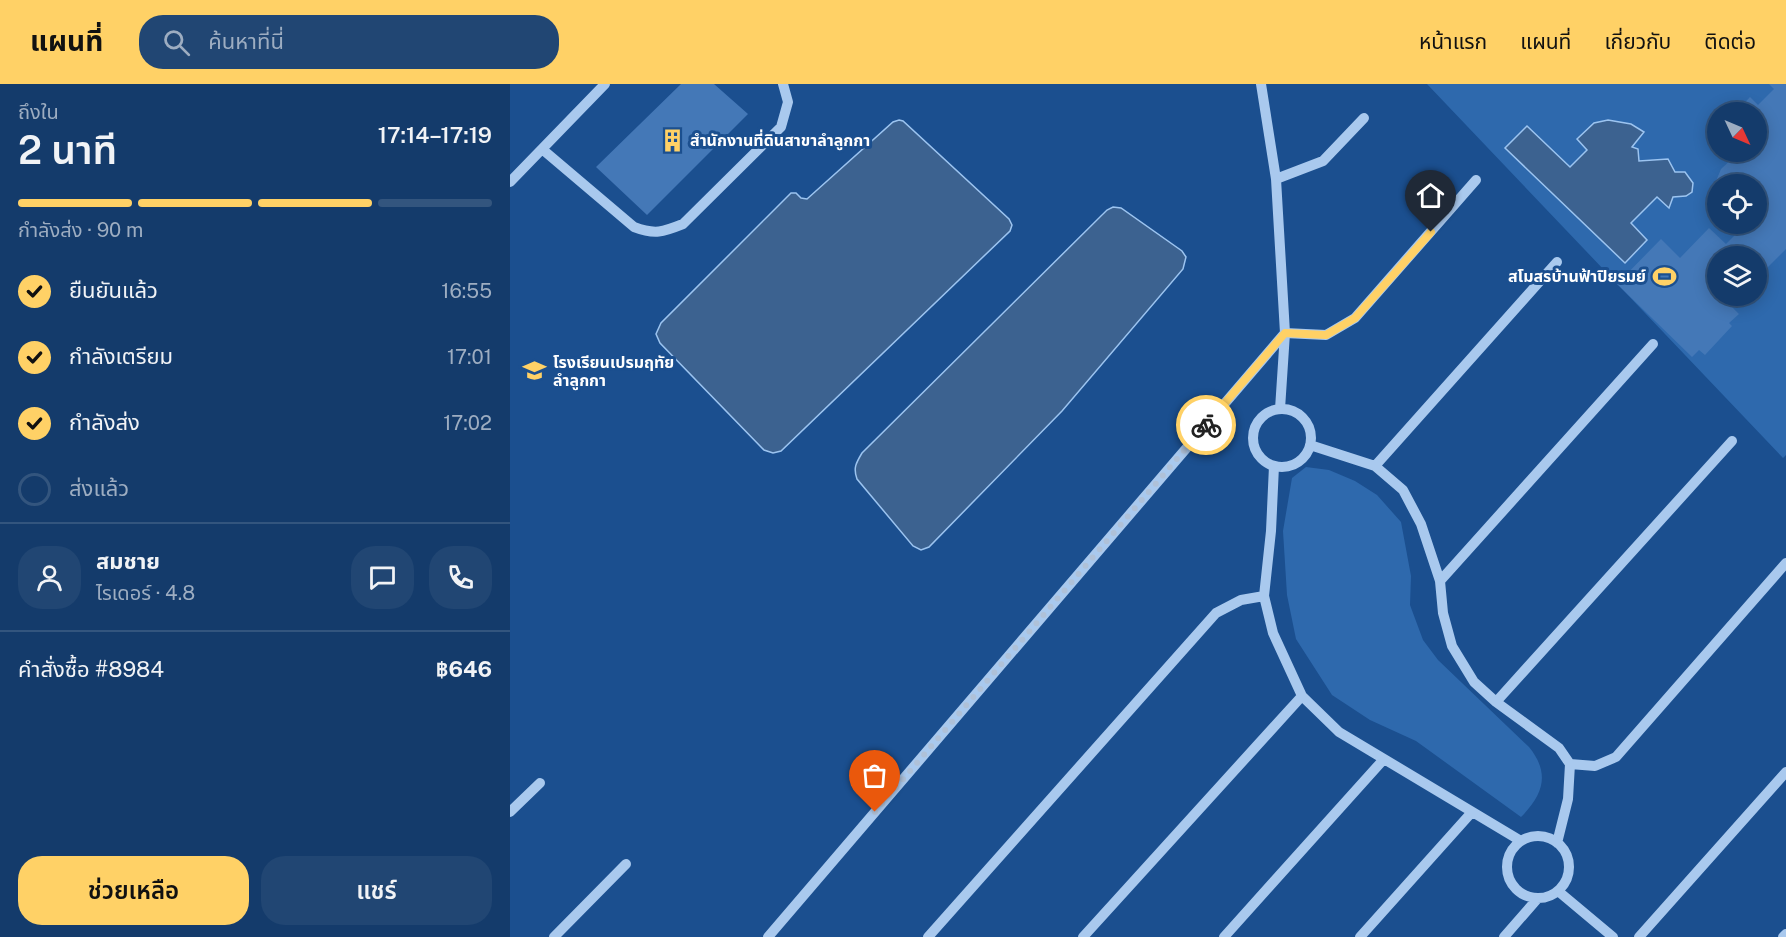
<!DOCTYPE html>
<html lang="th">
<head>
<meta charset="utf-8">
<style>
	body { margin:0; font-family:"Public Sans","Noto Sans Thai",sans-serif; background:#214673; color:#f1f3f6; height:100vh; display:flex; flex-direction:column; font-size:22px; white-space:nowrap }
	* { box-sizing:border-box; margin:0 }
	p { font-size:20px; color:#9dadc1 }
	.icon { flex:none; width:33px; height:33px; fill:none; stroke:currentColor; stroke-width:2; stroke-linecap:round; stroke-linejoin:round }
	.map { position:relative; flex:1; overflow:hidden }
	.side { display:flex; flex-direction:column; background:#143b6b; width:510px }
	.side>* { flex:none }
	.needle { width:39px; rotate:134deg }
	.fabs { position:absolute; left:1197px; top:18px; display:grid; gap:12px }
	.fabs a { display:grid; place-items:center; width:60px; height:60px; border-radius:50%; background:#143b6b; box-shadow:0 3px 15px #0003,0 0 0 2px #33557e; font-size:30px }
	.pin { position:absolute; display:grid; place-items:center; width:51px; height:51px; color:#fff; margin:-62px -26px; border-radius:50% 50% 50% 0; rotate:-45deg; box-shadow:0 0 6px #0007 }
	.pin .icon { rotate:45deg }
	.courier { position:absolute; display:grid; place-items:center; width:60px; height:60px; margin:-30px; border:4px solid #ffd166; border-radius:50%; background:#fff; color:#222; box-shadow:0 2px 8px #0007 }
	.head em { font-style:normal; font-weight:600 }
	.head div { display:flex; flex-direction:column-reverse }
	.head { display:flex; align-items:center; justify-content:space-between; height:102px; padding:0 18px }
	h1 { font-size:39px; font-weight:600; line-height:45px }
	.bar { display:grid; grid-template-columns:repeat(4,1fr); gap:9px 6px; align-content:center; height:72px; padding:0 18px }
	.bar i { height:8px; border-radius:4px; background:#33557e }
	.bar .current { background:#ffd166 }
	.bar p { grid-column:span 4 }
	.line { display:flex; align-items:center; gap:15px; padding:0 18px; border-top:2px solid #33557e }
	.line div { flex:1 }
	.round { display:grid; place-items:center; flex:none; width:63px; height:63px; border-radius:24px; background:#214673 }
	ol { padding:0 18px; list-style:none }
	li { display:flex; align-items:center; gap:18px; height:66px }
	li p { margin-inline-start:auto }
	li .icon { padding:6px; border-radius:50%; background:#ffd166; color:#111; stroke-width:4 }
	li:last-child { color:#9dadc1 }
	li i { width:33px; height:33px; border:3px solid #33557e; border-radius:50% }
	.cta { display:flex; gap:12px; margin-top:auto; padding:12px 18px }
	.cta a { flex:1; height:69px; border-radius:24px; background:#ffd166; color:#111; font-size:24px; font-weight:600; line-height:69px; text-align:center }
	.cta a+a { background:#214673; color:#f1f3f6 }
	header { display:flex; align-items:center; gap:36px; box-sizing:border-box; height:84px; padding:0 30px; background:#ffd166; color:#111 }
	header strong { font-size:28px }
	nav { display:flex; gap:33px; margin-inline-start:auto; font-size:21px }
	.search { width:420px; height:54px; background:#214673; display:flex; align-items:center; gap:15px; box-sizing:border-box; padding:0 21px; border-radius:24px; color:#9dadc1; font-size:22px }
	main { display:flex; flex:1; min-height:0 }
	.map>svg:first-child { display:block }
	.green { fill:#2e69ad; fill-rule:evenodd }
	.water { fill:#3c6290; stroke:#9cc4f0; stroke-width:1.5 }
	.building { fill:#4478b7 }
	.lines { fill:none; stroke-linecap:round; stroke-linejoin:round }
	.minor { stroke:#a9c9ee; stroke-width:10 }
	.done { stroke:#afc1d8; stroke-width:6; stroke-dasharray:0 10.8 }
	.route { stroke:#ffd166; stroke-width:8 }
	.labels { text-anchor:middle; stroke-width:6; stroke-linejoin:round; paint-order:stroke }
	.poi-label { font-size:16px; font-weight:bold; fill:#fff; stroke:#1b4f8f; text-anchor:start }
</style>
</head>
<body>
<header>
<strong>แผนที่</strong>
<div class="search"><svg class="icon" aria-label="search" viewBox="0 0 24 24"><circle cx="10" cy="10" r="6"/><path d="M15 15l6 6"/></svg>ค้นหาที่นี่</div>
<nav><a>หน้าแรก</a><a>แผนที่</a><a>เกี่ยวกับ</a><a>ติดต่อ</a></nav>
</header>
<main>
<section class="side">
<div class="head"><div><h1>2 นาที</h1><p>ถึงใน</p></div><em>17:14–17:19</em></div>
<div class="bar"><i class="current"></i><i class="current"></i><i class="current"></i><i></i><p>กำลังส่ง · 90 m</p></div>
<ol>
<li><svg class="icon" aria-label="check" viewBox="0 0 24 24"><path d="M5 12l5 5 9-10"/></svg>ยืนยันแล้ว<p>16:55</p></li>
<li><svg class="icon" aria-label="check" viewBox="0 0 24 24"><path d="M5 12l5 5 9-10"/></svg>กำลังเตรียม<p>17:01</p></li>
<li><svg class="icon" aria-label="check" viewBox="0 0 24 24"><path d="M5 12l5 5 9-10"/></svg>กำลังส่ง<p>17:02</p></li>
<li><i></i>ส่งแล้ว</li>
</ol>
<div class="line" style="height:108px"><a class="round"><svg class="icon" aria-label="person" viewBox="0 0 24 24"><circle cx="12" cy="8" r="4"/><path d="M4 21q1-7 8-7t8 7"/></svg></a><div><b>สมชาย</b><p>ไรเดอร์ · 4.8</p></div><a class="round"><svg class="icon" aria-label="chat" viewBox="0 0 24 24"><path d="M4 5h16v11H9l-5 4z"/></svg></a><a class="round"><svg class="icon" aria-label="phone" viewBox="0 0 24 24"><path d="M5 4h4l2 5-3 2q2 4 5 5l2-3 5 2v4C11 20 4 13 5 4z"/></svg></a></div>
<div class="line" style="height:78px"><div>คำสั่งซื้อ #8984</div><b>฿646</b></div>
<div class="cta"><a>ช่วยเหลือ</a><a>แชร์</a></div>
</section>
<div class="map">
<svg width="1276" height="853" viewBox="0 0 1276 853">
	<rect width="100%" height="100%" fill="#1b4f8f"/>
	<path class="green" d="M917,0H1276V371L1273,374ZM1208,28H1246V68H1208ZM1208,100H1246V140H1208ZM1208,172H1246V212H1208Z
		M796,383L819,386L845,397L867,411L891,438L901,492L900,521L913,556L928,576L1019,663C1040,689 1034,710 1011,733L906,657L860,636L822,611L786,555L777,511L773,447L782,394Z"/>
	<path class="water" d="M389,36L393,37L499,135L502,141L500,147L271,367L263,369L254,366L150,259L146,250L151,239L281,109H286L291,114L297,115L383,38Z
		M1098,36L1121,40L1134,48L1122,63L1128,65L1129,77L1158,75L1165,88H1175L1183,99L1182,108L1176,112L1163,113L1159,124L1147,113L1121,139L1137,156L1115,179L995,64L1017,42L1060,83L1077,66L1067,55L1084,39Z
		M603,123L611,124L672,167L676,173L673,185L552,327L419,463L411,466L403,462L347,395C343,384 346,379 352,369L597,126Z"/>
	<path class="building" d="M171,0H204L238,30L137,131L86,83Z
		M1259,0H1276V165L1246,195V172H1208V212H1230L1220,221L1229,230L1219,239L1222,242L1195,271L1189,266L1182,273L1107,200L1151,155L1170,174L1199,144L1216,160L1236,140H1246V100H1208V126L1204,122V102L1211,85L1226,71H1239L1235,68H1246V28H1226L1240,13L1248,21L1264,5Z"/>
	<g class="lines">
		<path class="minor" d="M751,0L766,95L775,249L770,325
			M32,65L124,143C145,151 153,148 173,140L271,43L278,18L273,0
			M766,95L813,77L854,34
			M0,98L95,0
			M743 354a29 29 0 1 1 58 0a29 29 0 1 1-58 0Z
			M800,361L865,382L893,406L911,440L930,497L933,529L942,562L964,598L986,618L1049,664L1060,680L1058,715L1047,759
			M764,382L761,447L754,512L763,549L792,612L829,648L1011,757
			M865,382L1047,178
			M930,497L1143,260
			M986,618L1222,357
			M1060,680L1085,682L1106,673L1276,479
			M0,728L30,699
			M997 783a31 31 0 1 1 62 0a31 31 0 1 1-62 0Z
			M1048,807L1103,853
			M44,853L116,780
			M258,853L775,249L816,251L845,234L966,96
			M418,853L706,529L731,516L754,512
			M573,853L792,612
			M714,853L874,675
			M850,853L962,728
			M994,853L1028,814
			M1129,853L1276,688
			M1273,853L1276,850"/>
	</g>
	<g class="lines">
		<path class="done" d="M365,728L696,341"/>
		<path class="route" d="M696,341L775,249L816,251L845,234L921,148"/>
	</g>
	<defs>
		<symbol id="building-bare" viewBox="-9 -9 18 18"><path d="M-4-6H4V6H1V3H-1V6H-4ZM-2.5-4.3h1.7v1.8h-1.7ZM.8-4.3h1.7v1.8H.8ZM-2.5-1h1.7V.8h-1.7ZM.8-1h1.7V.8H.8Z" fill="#ffd166" stroke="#1b4f8f" stroke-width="2.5" paint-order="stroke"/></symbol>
		<symbol id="stadium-bare" viewBox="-9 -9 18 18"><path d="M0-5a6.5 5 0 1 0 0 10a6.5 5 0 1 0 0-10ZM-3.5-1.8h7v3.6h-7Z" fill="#ffd166" stroke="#1b4f8f" stroke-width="2.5" paint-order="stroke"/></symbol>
		<symbol id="school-bare" viewBox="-9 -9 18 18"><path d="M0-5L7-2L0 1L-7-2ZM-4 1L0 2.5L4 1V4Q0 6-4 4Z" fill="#ffd166" stroke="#1b4f8f" stroke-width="2.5" paint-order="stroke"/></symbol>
	</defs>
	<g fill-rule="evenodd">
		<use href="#building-bare" x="146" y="40" width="33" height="33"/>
		<use href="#stadium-bare" x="1138" y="176" width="33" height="33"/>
		<use href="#school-bare" x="8" y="270" width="33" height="33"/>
	</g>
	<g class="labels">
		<g class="poi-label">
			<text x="180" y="62">สำนักงานที่ดินสาขาลำลูกกา</text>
			<text x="1136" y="198" text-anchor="end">สโมสรบ้านฟ้าปิยรมย์</text>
			<text x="43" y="284">โรงเรียนเปรมฤทัย<tspan x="43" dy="18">ลำลูกกา</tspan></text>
		</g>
	</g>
</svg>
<div class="fabs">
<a><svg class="needle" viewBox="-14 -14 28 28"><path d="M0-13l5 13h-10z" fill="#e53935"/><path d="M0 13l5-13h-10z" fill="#9dadc1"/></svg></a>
<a><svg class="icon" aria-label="locate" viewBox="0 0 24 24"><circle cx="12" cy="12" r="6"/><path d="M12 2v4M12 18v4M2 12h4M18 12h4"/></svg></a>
<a><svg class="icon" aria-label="layers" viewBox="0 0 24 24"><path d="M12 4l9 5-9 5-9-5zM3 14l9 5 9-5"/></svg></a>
</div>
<div class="pin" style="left:365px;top:728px;background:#ea580c"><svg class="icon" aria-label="bag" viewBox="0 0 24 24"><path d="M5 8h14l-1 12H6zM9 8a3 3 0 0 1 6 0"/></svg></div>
<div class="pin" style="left:921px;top:148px;background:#1f2937"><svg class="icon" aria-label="home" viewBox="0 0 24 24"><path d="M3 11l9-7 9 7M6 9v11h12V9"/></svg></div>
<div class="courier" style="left:696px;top:341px"><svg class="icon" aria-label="bike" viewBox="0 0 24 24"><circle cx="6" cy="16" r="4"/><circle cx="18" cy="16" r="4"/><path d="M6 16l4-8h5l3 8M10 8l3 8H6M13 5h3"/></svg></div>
</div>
</main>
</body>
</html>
